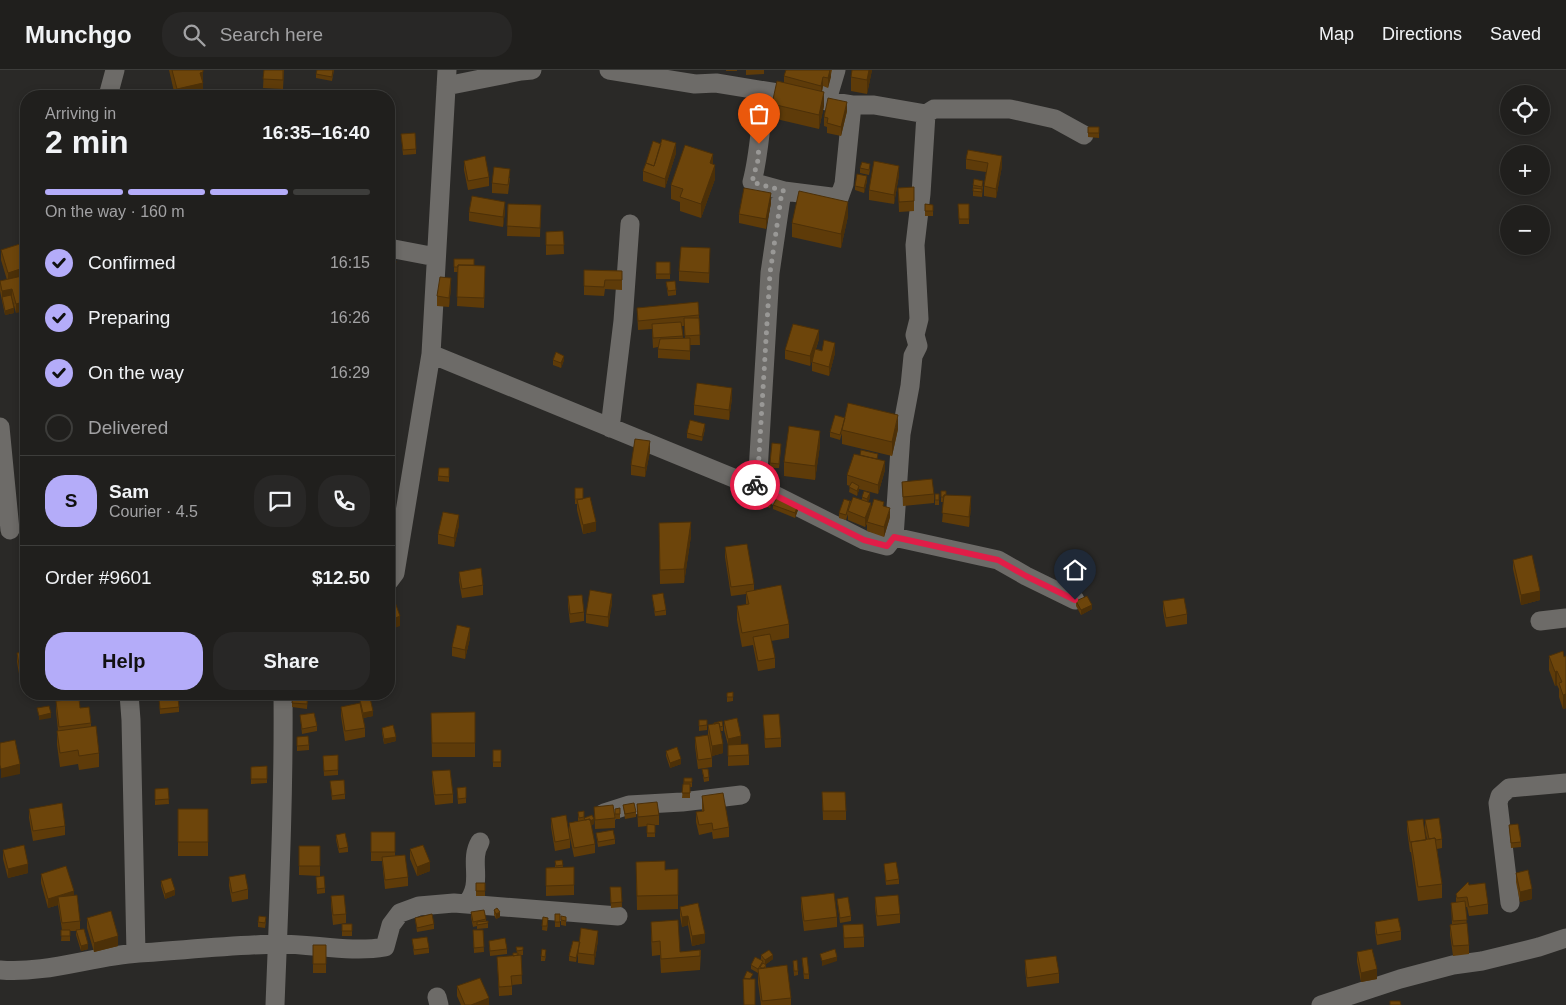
<!DOCTYPE html>
<html lang="en">
<head>
<meta charset="utf-8">
<style>
	body { margin:0; font-family:Helvetica,sans-serif; background:#282726; color:#f1f3f6; height:100vh; display:flex; flex-direction:column; font-size:19px; white-space:nowrap }
	* { box-sizing:border-box; margin:0 }
	p { font-size:16px; color:#a2a2a4 }
	.icon { flex:none; width:28px; height:28px; fill:none; stroke:currentColor; stroke-width:2; stroke-linecap:round; stroke-linejoin:round }
	.map { position:relative; flex:1; overflow:hidden }
	.sheet { position:absolute; left:20px; top:20px; width:375px; height:610px; display:flex; flex-direction:column; background:#201f1d; border-radius:20px; box-shadow:0 2px 8px #0003,0 0 0 1px #3d3d3b }
	.sheet>* { flex:none }
	.controls { position:absolute; left:1500px; top:15px; display:grid; gap:10px }
	.controls a { display:grid; place-items:center; width:50px; height:50px; border-radius:50%; background:#201f1d; box-shadow:0 2px 8px #0003,0 0 0 1px #3d3d3b; font-size:25px }
	.pin { position:absolute; display:grid; place-items:center; width:42px; height:42px; color:#fff; margin:-51px -21px; border-radius:50% 50% 50% 0; rotate:-45deg; box-shadow:0 0 5px #0007 }
	.pin .icon { rotate:45deg }
	.courier { position:absolute; display:grid; place-items:center; width:50px; height:50px; margin:-25px; border:4px solid #e11d48; border-radius:50%; background:#fff; color:#222; box-shadow:0 1px 6px #0007 }
	.overview em { font-style:normal; font-weight:700 }
	.overview div { display:flex; flex-direction:column-reverse }
	.overview { display:flex; align-items:center; justify-content:space-between; height:85px; padding:0 25px }
	h1 { font-size:32px; font-weight:700; line-height:38px }
	.bar { display:grid; grid-template-columns:repeat(4,1fr); gap:8px 5px; align-content:center; height:60px; padding:0 25px }
	.bar i { height:6px; border-radius:4px; background:#3d3d3b }
	.bar .active { background:#b4acf9 }
	.bar p { grid-column:span 4 }
	.line { display:flex; align-items:center; gap:12px; padding:0 25px; border-top:1px solid #3d3d3b }
	.line div { flex:1 }
	.round { display:grid; place-items:center; flex:none; width:52px; height:52px; border-radius:20px; background:#282726 }
	ol { padding:0 25px; list-style:none }
	li { display:flex; align-items:center; gap:15px; height:55px }
	li p { margin-inline-start:auto }
	li .icon { padding:5px; border-radius:50%; background:#b4acf9; color:#111; stroke-width:4 }
	li:last-child { color:#a2a2a4 }
	li i { width:28px; height:28px; border:2px solid #3d3d3b; border-radius:50% }
	.cta { display:flex; gap:10px; margin-top:auto; padding:10px 25px }
	.cta a { flex:1; height:58px; border-radius:20px; background:#b4acf9; color:#111; font-size:20px; font-weight:700; line-height:58px; text-align:center }
	.cta a+a { background:#282726; color:#f1f3f6 }
	header { display:flex; align-items:center; gap:30px; box-sizing:border-box; height:70px; padding:0 25px; background:#201f1d; border-bottom:1px solid #3d3d3b }
	header strong { font-size:24px }
	nav { display:flex; gap:28px; margin-inline-start:auto; font-size:18px }
	.search { width:350px; height:45px; background:#282726; display:flex; align-items:center; gap:12px; box-sizing:border-box; padding:0 18px; border-radius:20px; color:#a2a2a4; font-size:19px }
	.map>svg:first-child { display:block }
	.lines { fill:none; stroke-linecap:round; stroke-linejoin:round }
	.minor { stroke:#6d6b68; stroke-width:19 }
	.wall { fill:#5e3b09; fill-rule:evenodd }
	.shaded-wall { fill:#4c3008 }
	.building { fill:#6d450b; stroke:#4c3008 }
	.done { stroke:#999896; stroke-width:5; stroke-dasharray:0 9 }
	.route { stroke:#e11d48; stroke-width:6 }
</style>
</head>
<body>
<header>
<strong>Munchgo</strong>
<div class="search"><svg class="icon" aria-label="search" viewBox="0 0 24 24"><circle cx="10" cy="10" r="6"/><path d="M15 15l6 6"/></svg>Search here</div>
<nav><a>Map</a><a>Directions</a><a>Saved</a></nav>
</header>
<div class="map">
<svg width="1566" height="935" viewBox="0 0 1566 935">
	<rect width="100%" height="100%" fill="#2a2927"/>
	<g class="lines">
		<path class="minor" d="M609,0L695,14L716,13L852,35
			M446,16L521,1L532,0
			M766,21C760,51 760,82 752,112L784,121
			M108,26L115,0
			M827,30L836,0
			M389,178L436,187
			M431,284L736,409L748,412L755,408L758,402L770,203L781,128L784,121L839,128L844,114L852,35H874L926,44L934,39H1010L1055,49L1084,65
			M0,357L10,460
			M610,358L623,251L630,154
			M751,413L864,470L887,476L894,467L901,364L910,316L913,286L918,276L915,265L919,249L915,175L921,124L926,44
			M894,467L998,490L1026,506L1075,530
			M389,511L395,503L431,284L447,0
			M1540,551L1566,548
			M129,624L131,650L136,883
			M604,743L629,735L682,732L741,725
			M1510,833L1498,733L1500,726L1509,718L1566,713
			M466,834C485,813 468,792 480,772
			M0,900C46,904 93,886 139,883C185,880 233,875 279,874C314,874 351,883 385,877L391,855L400,843L419,836L454,833L618,846
			M437,927L439,935
			M275,935C279,831 284,727 283,624
			M1321,935L1400,909L1453,895L1482,891L1539,877L1566,868"/>
	</g>
	<path class="wall" d="M169,0H203V26H175Z
		M264,0H284L283,19L263,18Z
		M334,0L332,11L316,8V4Z
		M726,0H737V1H726Z
		M746,0H764V4L746,5Z
		M786,0H832L828,18L823,16L822,22L824,36L819,59L772,48V34L784,12V6Z
		M872,0L867,24L851,21V7Z
		M847,41L841,66L827,63V57L824,56V47Z
		M1099,57V68L1088,67V63Z
		M401,64L416,79V84L403,85Z
		M661,74L676,83L665,118L643,111V101Z
		M968,80L1002,96L996,128L984,126V116L986,102L966,99V89Z
		M464,91L489,107V116L468,120L464,100Z
		M713,94L715,109L701,148L680,141V132L671,129V115Z
		M860,98L870,99L869,105L860,103Z
		M899,105L894,134L869,130V120Z
		M510,108L508,124L492,123V113Z
		M867,111L864,123L855,120V116Z
		M973,115L983,116L982,127L973,126Z
		M898,118L914,131V141L899,142Z
		M771,133L766,159L739,153V144Z
		M508,134L541,135L540,167L507,166Z
		M925,134L933,135V146H925Z
		M958,134H969V154H959Z
		M505,141L503,157L469,151V142Z
		M848,146L841,178L792,167V153Z
		M563,161L564,184L546,185V162Z
		M23,173L16,243L12,228L14,243L5,245L0,221V211L7,210L1,190V180Z
		M710,188L709,213L679,211V201Z
		M454,189L474,195L485,205L484,238L457,236L458,202H454Z
		M389,190L396,201L393,217L389,216Z
		M656,192H670V209H656Z
		M584,200L622,201V220L605,219L604,226L584,225Z
		M666,212L676,220V225L668,226Z
		M451,217L449,237L437,236V226Z
		M698,232L699,248L700,275H690V290L658,288V277L653,278L652,259L638,260L637,238ZM682,256H684L685,268H683Z
		M819,269L816,279L835,283L829,306L812,301V292L813,288L810,296L785,289V280Z
		M553,290H564L561,298L553,295Z
		M732,328L729,350L694,345V335Z
		M845,348L898,359L892,386L842,374V363L840,370L830,367V362Z
		M705,359L702,371L687,368V363Z
		M820,375L815,410L784,406V392Z
		M781,378L779,398H770V393Z
		M650,381L645,407L631,405V395Z
		M878,389L885,400L878,424L859,419L857,426L849,422L850,416L847,415V405Z
		M26,394V408L25,404V395Z
		M449,403V412L438,411V406Z
		M902,412L934,424V433L903,436Z
		M575,418L583,429L596,461L583,464L577,440V434H575Z
		M941,421L946,425L971,436L969,457L942,452L944,432H941Z
		M750,424L774,429L770,438L750,429Z
		M935,424H939V435H935Z
		M862,427L870,428L868,432L871,437L884,436L890,447L884,467L867,461V454L865,457L848,450V444L846,450L839,448V443L850,431L862,430Z
		M773,435L798,440L795,448L773,439Z
		M459,455L454,477L438,474V464Z
		M691,466L684,513L660,514L659,467Z
		M725,477L754,514V520L789,554V568L771,571L775,588V598L758,601L753,575L742,577L737,550V536L746,535V524L731,526L725,487Z
		M1513,490L1540,530L1521,535L1513,499Z
		M459,502L483,515V525L462,528L459,511Z
		M652,525L666,540V545L655,546Z
		M568,526L584,542V551L570,553L568,536Z
		M1076,531L1092,539L1081,545L1076,536Z
		M1163,531L1187,544V554L1166,557L1163,541Z
		M612,533L608,557L586,553V544Z
		M470,568L465,589L452,586V577Z
		M26,582V609L20,610L17,592V583Z
		M1549,586H1566V638L1563,639L1559,627V619L1557,615L1555,616L1549,600Z
		M733,622V631L727,632V623Z
		M56,624H80V638L91,653V656L99,683V697L79,700L78,694L60,697L57,675V661H58L56,641Z
		M308,624L307,639L292,637V633Z
		M159,629L179,637V642L160,644Z
		M360,630L373,646L363,648L365,658V667L345,671L341,646V637L360,634Z
		M475,642V687H432L431,643Z
		M300,645L317,656V661L302,664Z
		M763,645L781,668V677L765,678Z
		M699,650H707V660L699,661Z
		M724,651L749,685V695L728,696V675L724,660Z
		M708,655L723,656V661H721L723,683L712,686V697L698,699L695,676V667L708,665Z
		M382,658L396,671L384,674L382,662Z
		M297,667L309,675V680L297,681Z
		M493,680H501V697H493Z
		M666,681L681,694L670,698L666,686Z
		M338,685V705L324,706L323,686Z
		M267,696V713L251,714V697Z
		M702,699L709,707V711L704,712Z
		M432,701L453,724V733L435,735L432,711Z
		M684,708H692V717H690V728H682Z
		M330,711L345,724V729L332,730Z
		M466,717V733L458,734L457,718Z
		M168,718L169,734L155,735V719Z
		M822,722L846,741V750H823Z
		M702,726L729,757V767L713,769L712,762L699,765L696,752V742H702Z
		M637,734L659,745V755H655V767H647V756L638,757Z
		M623,735L636,742V747L625,749Z
		M594,737L615,748V758L595,759Z
		M620,738V749H615V739Z
		M29,739L65,756V765L33,771L29,748Z
		M178,739H208V786H178Z
		M578,742L584,747V750V748L594,754L591,755L595,774V783L574,787L569,763V753L578,751Z
		M551,748L570,769V778L555,781L551,757Z
		M1425,750L1442,769V778L1437,779L1442,814V828L1418,831L1411,782H1410L1407,760V751L1426,770H1427L1425,760Z
		M1509,755L1521,772V777L1511,778Z
		M371,762H395V786L408,807V816L385,819L382,791H371Z
		M596,763L615,769V774L598,777Z
		M336,765L348,777V782L339,783L336,770Z
		M320,776V806L299,805V796Z
		M410,779L430,801L417,806L410,789Z
		M3,780L28,803L8,808L3,789Z
		M562,790L563,797H574V825L546,826V798L555,797V791Z
		M636,792L665,800L678,799V839L637,840Z
		M884,794L899,809V814L886,815Z
		M1516,803L1532,829L1520,832L1516,812Z
		M41,804L74,825L80,851V860L88,879L81,881L76,865V861H70V871H61L62,860L58,835L48,838L41,813Z
		M229,807L248,819V829L232,832L229,816Z
		M316,807L325,818V823L317,824Z
		M161,811L175,825L165,829L161,816Z
		M476,813H485V826H476Z
		M1469,815L1488,834V844L1469,846L1467,837H1465L1469,875V884L1453,886L1450,864V855L1452,854L1451,833L1456,832V824Z
		M610,817H621L622,837L611,838Z
		M331,826L346,844V853L333,855L331,835Z
		M801,827L837,847V857L804,861L801,837Z
		M875,827L900,844V853L877,856L875,837Z
		M837,829L851,846V851L840,853Z
		M680,837L705,864V873L692,876L688,855L682,857L680,846Z
		M494,840L500,847L496,849L494,845Z
		M471,842L486,849V851H488V858L477,859V856L473,857L471,847Z
		M555,844H560V857H555Z
		M543,847L548,853L547,861L542,860Z
		M87,848L118,876L94,882L87,858Z
		M415,848L434,854V859L417,862Z
		M561,850L566,851V856L561,855Z
		M266,851L265,858L258,857V852Z
		M651,852L680,882L701,880L700,900L661,903L660,885L652,886L651,866Z
		M1375,852L1401,861V870L1377,875L1375,861Z
		M342,854H352V866H342Z
		M843,855L864,867V877L844,878Z
		M473,860H483L484,882L474,883Z
		M412,869L429,878V883L414,885Z
		M598,870L594,895L578,893V882L576,892L569,891V886L580,872Z
		M489,871L507,879V884L490,886Z
		M313,875H326V903H313Z
		M516,877H523V885H521L522,914L512,915V925L499,926L497,887L513,886L517,883Z
		M1357,882L1377,909L1361,912L1357,892Z
		M546,885L545,891H541V886Z
		M761,885L773,889L766,894V898L791,928V935H761L758,913V903L751,899V895L761,890Z
		M802,888L809,904V909H804Z
		M1025,890L1059,903V913L1027,917L1025,899Z
		M793,891L798,901V905L794,906Z
		M457,916L489,935H461L457,926Z"/>
	<path class="shaded-wall" d="M830,0L831,7L828,18V8Z
		M869,0H872L867,24V10Z
		M203,2V26H177V19L200,3Z
		M823,7V16L821,25V16Z
		M824,22V36L819,59V45Z
		M847,32V41L841,66V57Z
		M676,73V83L665,118V109Z
		M713,84V98L710,93Z
		M1002,86V96L996,128V119Z
		M715,95V109L701,148V134Z
		M899,96V105L894,134V125Z
		M867,106V111L864,123V118Z
		M771,123V133L766,159V149Z
		M505,132V141L503,157V147Z
		M848,132V146L841,178V164Z
		M396,191V201L393,217V208Z
		M26,197V206L8,212V203Z
		M451,208V217L449,237V228Z
		M12,219V228L2,230V221Z
		M26,231V241L16,243V234Z
		M14,238V243L5,245V241Z
		M819,260V269L810,296V286Z
		M835,273V283L829,306V297Z
		M564,286V290L561,298V293Z
		M732,318V328L729,350V340Z
		M898,345V359L892,386V372Z
		M705,354V359L702,371V367Z
		M820,361V375L815,410V396Z
		M650,371V381L645,407V398Z
		M885,391V400L878,424V415Z
		M859,416V420L857,426V421Z
		M870,423V428L867,434V429Z
		M774,424V429L770,438V433Z
		M971,426V436L969,457V447Z
		M871,433V443L867,452L865,457V448Z
		M798,435V440L795,448V443Z
		M890,438V447L884,467V457Z
		M459,445V455L454,477V468Z
		M596,452V461L583,464V455Z
		M691,452V466L684,513V499Z
		M1540,521V530L1521,535V525Z
		M612,524V533L608,557V547Z
		M1092,535V539L1081,545V540Z
		M400,546V556L389,560V551Z
		M470,558V568L465,589V580Z
		M1557,601V615L1555,616V602Z
		M1566,624V638L1563,639V625Z
		M373,641V646L363,648V643Z
		M51,643V648L39,650V646Z
		M741,666V675L728,678V669Z
		M396,667V671L384,674V669Z
		M723,674V683L712,686V676Z
		M681,689V694L670,698V693Z
		M20,694V704L1,708V699Z
		M594,749V754L586,757V752Z
		M430,792V801L417,806V797Z
		M28,794V803L8,808V799Z
		M1532,819V829L1520,832V822Z
		M175,820V825L165,829V824Z
		M74,821V831L58,827V835L48,838V829Z
		M500,842V847L496,849V844Z
		M688,846V855L682,857V847Z
		M598,861V870L594,895V885Z
		M705,864V873L692,876V866Z
		M118,866V876L94,882V873Z
		M580,872V877L576,892V888Z
		M88,874V879L81,881V876Z
		M773,885V889L765,895V890Z
		M837,887V891L822,896V891Z
		M1377,899V909L1361,912V903Z
		M489,928V935H471Z"/>
	<path class="building" d="M172,0H203V2L200,3L203,13L177,19Z
		M264,0H283V10L263,9Z
		M317,0H333L332,7L316,4Z
		M786,0H830L828,8L823,7L821,16L784,6Z
		M852,0H869L867,10L851,7Z
		M777,11L824,22L819,45L772,34Z
		M828,28L847,32L841,57L827,53L828,48L824,47Z
		M1088,57H1099V63H1088Z
		M415,63L416,79L403,80L401,64Z
		M662,69L676,73L665,109L643,101L646,93L654,96Z
		M653,71L661,74L654,96L646,93Z
		M685,75L713,84L710,93L715,95L701,134L680,127L683,119L671,115Z
		M968,80L1002,86L996,119L984,116L988,93L966,89Z
		M485,86L489,107L468,111L464,91Z
		M874,91L899,96L894,125L869,120Z
		M862,92L870,94L869,100L860,98Z
		M494,97L510,99L508,115L492,113Z
		M857,104L867,106L864,118L855,116Z
		M974,109L983,111L982,117L973,115Z
		M914,117V131L899,132L898,118Z
		M744,118L771,123L766,149L739,144Z
		M973,118L982,119V122L973,121Z
		M799,121L848,132L841,164L792,153Z
		M472,126L505,132L503,147L469,142Z
		M508,134L541,135L540,158L507,156Z
		M925,134L933,135V141H925Z
		M958,134H969V149H959Z
		M563,161L564,175H546V162Z
		M23,173L26,183V197L8,203L1,180Z
		M681,177L710,178L709,203L679,201Z
		M454,189H474V195H458V197H454Z
		M389,190L396,191L393,208L389,207Z
		M656,192H670V204H656Z
		M458,195L485,196L484,228L457,227Z
		M584,200L622,201V210H605L604,217L584,216Z
		M26,205V231L16,234L12,219L2,221L0,211Z
		M440,207L451,208L449,228L437,226Z
		M675,211L676,220L668,221L666,212Z
		M11,225L14,238L5,241L2,227Z
		M698,232L699,245L638,251L637,238Z
		M684,248H699L700,265L685,266Z
		M681,252L683,266L653,268L652,254Z
		M793,254L819,260L810,286L785,280Z
		M690,268V281L658,279L660,269Z
		M824,270L835,273L829,297L812,292L815,279L822,281Z
		M556,282L564,286L561,293L553,290Z
		M697,313L732,318L729,340L694,335Z
		M848,333L898,345L892,372L842,360Z
		M835,345L845,348L840,365L830,362Z
		M690,350L705,354L702,367L687,363Z
		M789,356L820,361L815,396L784,392Z
		M635,369L650,371L645,398L631,395Z
		M772,373L781,374L779,394L770,393Z
		M861,380L878,384L877,389L860,385Z
		M854,384L885,391L878,415L847,405Z
		M439,398H449V407L438,406Z
		M932,409L934,424L903,427L902,412Z
		M852,412L859,416L857,421L849,417Z
		M754,415L774,424L770,433L750,424Z
		M575,418H583V429H575Z
		M864,421L870,423L867,429L862,427Z
		M941,421H946V425H944V427H941Z
		M935,424H939V430H935Z
		M944,425L971,426L969,447L942,443Z
		M590,427L596,452L583,455L577,430Z
		M853,427L871,433L865,448L848,441Z
		M777,428L798,435L795,443L773,435Z
		M844,429L850,431L846,445L839,443Z
		M874,429L884,432L883,436L890,438L884,457L867,452Z
		M443,442L459,445L454,468L438,464Z
		M691,452L684,499L660,500L659,453Z
		M747,474L754,514L731,517L725,477Z
		M1532,485L1540,521L1521,525L1513,490Z
		M481,498L483,515L462,519L459,502Z
		M781,515L789,554L742,563L737,536L749,534L746,522Z
		M590,520L612,524L608,547L586,544Z
		M663,523L666,540L655,542L652,525Z
		M392,524L400,546L389,551V525Z
		M582,525L584,542L570,544L568,526Z
		M1087,526L1092,535L1081,540L1076,531Z
		M1184,528L1187,544L1166,548L1163,531Z
		M457,555L470,558L465,580L452,577Z
		M770,564L775,588L758,591L753,567Z
		M1563,581L1564,587L1566,586V624L1563,625L1559,613L1562,612L1557,601L1555,602L1549,586Z
		M26,582V599L20,600L17,583Z
		M733,622V627H727V623Z
		M56,624H80V627L56,628Z
		M293,624H308L307,634L292,633Z
		M178,628L179,637L160,639L159,629Z
		M370,628L373,641L363,643L360,630Z
		M79,629L80,638L89,637L91,653L59,657L56,631Z
		M360,633L365,658L345,661L341,637Z
		M49,636L51,643L39,646L37,638Z
		M475,642V673H432L431,643Z
		M314,643L317,656L302,659L300,645Z
		M779,644L781,668L765,669L763,645Z
		M737,648L741,666L728,669L724,651Z
		M699,650H707V655L699,656Z
		M722,651L723,656L720,657L719,653L714,654V653Z
		M719,653L723,674L712,676L708,655Z
		M393,655L396,667L384,669L382,658Z
		M96,656L99,683L79,686L78,680L60,683L57,661Z
		M708,665L712,688L698,690L695,667Z
		M308,666L309,675L297,676V667Z
		M15,670L20,694L1,699L0,695V673Z
		M748,674L749,685L728,686V675Z
		M677,677L681,689L670,693L666,681Z
		M493,680H501V692H493Z
		M338,685V700L324,701L323,686Z
		M267,696V709H251V697Z
		M702,699H708L709,707L704,708Z
		M450,700L453,724L435,725L432,701Z
		M684,708H692V712H684Z
		M344,710L345,724L332,726L330,711Z
		M683,714H690V723H682Z
		M466,717V728L458,729L457,718Z
		M168,718L169,729L155,730V719Z
		M822,722H845L846,741H823Z
		M723,723L729,757L713,760L712,753L699,755L696,742L704,741L702,726Z
		M657,732L659,745L638,747L637,734Z
		M62,733L65,756L33,761L29,739Z
		M634,733L636,742L625,744L623,735Z
		M613,735L615,748L595,750L594,737Z
		M620,738V744H615V739Z
		M178,739H208V772H178Z
		M584,741V747L579,748L578,742Z
		M566,745L570,769L555,772L551,748Z
		M592,745L594,749L590,751V749L585,750L584,748Z
		M1439,748L1442,769L1436,770L1435,768L1429,769L1425,750Z
		M590,749L595,774L574,778L569,753Z
		M1423,749L1426,770L1410,772L1407,751Z
		M647,754L655,755V763H647Z
		M1518,754L1521,772L1511,773L1509,755Z
		M613,760L615,769L598,772L596,763Z
		M371,762H395V782H371Z
		M345,763L348,777L339,779L336,765Z
		M1435,768L1442,814L1418,817L1411,772Z
		M24,775L28,794L8,799L3,780Z
		M423,775L430,792L417,797L410,779Z
		M299,776H320V796H299Z
		M405,785L408,807L385,810L382,787Z
		M562,790L563,795L556,796L555,791Z
		M665,791V800L678,799V825L637,826L636,792Z
		M896,792L899,809L886,811L884,794Z
		M66,796L74,821L48,829L41,804Z
		M574,797V815L546,816V798Z
		M1528,800L1532,819L1520,822L1516,803Z
		M245,804L248,819L232,823L229,807Z
		M324,806L325,818L317,819L316,807Z
		M171,808L175,820L165,824L161,811Z
		M1468,812L1469,815L1485,813L1488,834L1469,837L1467,827L1457,828L1456,824Z
		M476,813H485V821H476Z
		M610,817H621L622,832L611,833Z
		M834,823L837,847L804,851L801,827Z
		M77,825L80,851L62,853L58,827Z
		M344,825L346,844L333,845L331,826Z
		M898,825L900,844L877,846L875,827Z
		M848,827L851,846L840,848L837,829Z
		M1465,831L1467,850L1453,851L1451,833Z
		M698,833L705,864L692,866L688,846L682,847L680,837Z
		M497,838L500,842L496,844L494,840Z
		M484,840L486,849L473,852L471,842Z
		M111,841L118,866L94,873L87,848Z
		M432,844L434,854L417,858L415,848Z
		M555,844H560V852H555Z
		M259,846L266,847L265,853L258,852Z
		M561,846L566,847V851L561,850Z
		M543,847L548,848L547,856H542Z
		M1398,848L1401,861L1377,865L1375,852Z
		M678,850L680,882L700,880V886L661,889L660,871L652,872L651,852Z
		M488,851V853L477,855V852Z
		M1467,853L1469,875L1453,876L1450,855Z
		M342,854H352V861H342Z
		M863,854L864,867L844,868L843,855Z
		M581,858L598,861L594,885L578,883Z
		M84,859L88,874L81,876L76,860Z
		M61,860H70V866H61Z
		M473,860H483L484,877L474,878Z
		M427,867L429,878L414,880L412,869Z
		M505,868L507,879L490,881L489,871Z
		M573,871L580,872L576,888L569,886Z
		M313,875H326V894H313Z
		M516,877H523V880L517,881Z
		M542,879L546,880L545,887L541,886Z
		M835,879L837,887L822,891L820,884Z
		M1372,879L1377,899L1361,903L1357,882Z
		M769,880L773,885L765,890L761,885Z
		M513,883H518V885L513,886Z
		M521,885L522,905L511,906L512,916L499,917L497,887Z
		M1056,886L1059,903L1027,908L1025,890Z
		M755,887L763,891L758,899L751,895Z
		M807,887L809,904H804L802,888Z
		M797,890L798,901H794L793,891Z
		M763,893L766,895L764,898H762L760,897Z
		M787,895L791,928L762,931L758,899Z
		M747,901L753,904L750,909L744,908Z
		M480,908L489,928L471,935H465L457,916Z
		M743,909H755V935H744Z
		M1390,931H1400L1401,935H1390Z"/>
	<g class="lines">
		<path class="done" d="M755,415L748,412L755,408L758,402L770,203L781,128L784,121L752,112L758,90L759,74"/>
		<path class="route" d="M755,415L864,470L887,476L894,467L998,490L1026,506L1075,530"/>
	</g>
</svg>
<div class="controls">
<a><svg class="icon" aria-label="locate" viewBox="0 0 24 24"><circle cx="12" cy="12" r="6"/><path d="M12 2v4M12 18v4M2 12h4M18 12h4"/></svg></a>
<a>+</a>
<a>−</a>
</div>
<div class="pin" style="left:759px;top:74px;background:#ea580c"><svg class="icon" aria-label="bag" viewBox="0 0 24 24"><path d="M5 8h14l-1 12H6zM9 8a3 3 0 0 1 6 0"/></svg></div>
<div class="pin" style="left:1075px;top:530px;background:#1f2937"><svg class="icon" aria-label="home" viewBox="0 0 24 24"><path d="M3 11l9-7 9 7M6 9v11h12V9"/></svg></div>
<div class="courier" style="left:755px;top:415px"><svg class="icon" aria-label="bike" viewBox="0 0 24 24"><circle cx="6" cy="16" r="4"/><circle cx="18" cy="16" r="4"/><path d="M6 16l4-8h5l3 8M10 8l3 8H6M13 5h3"/></svg></div>
<section class="sheet">
<div class="overview"><div><h1>2 min</h1><p>Arriving in</p></div><em>16:35–16:40</em></div>
<div class="bar"><i class="active"></i><i class="active"></i><i class="active"></i><i></i><p>On the way · 160 m</p></div>
<ol>
<li><svg class="icon" aria-label="check" viewBox="0 0 24 24"><path d="M5 12l5 5 9-10"/></svg>Confirmed<p>16:15</p></li>
<li><svg class="icon" aria-label="check" viewBox="0 0 24 24"><path d="M5 12l5 5 9-10"/></svg>Preparing<p>16:26</p></li>
<li><svg class="icon" aria-label="check" viewBox="0 0 24 24"><path d="M5 12l5 5 9-10"/></svg>On the way<p>16:29</p></li>
<li><i></i>Delivered</li>
</ol>
<div class="line" style="height:90px"><b class="round" style="background:#b4acf9;color:#111">S</b><div><b>Sam</b><p>Courier · 4.5</p></div><a class="round"><svg class="icon" aria-label="chat" viewBox="0 0 24 24"><path d="M4 5h16v11H9l-5 4z"/></svg></a><a class="round"><svg class="icon" aria-label="phone" viewBox="0 0 24 24"><path d="M5 4h4l2 5-3 2q2 4 5 5l2-3 5 2v4C11 20 4 13 5 4z"/></svg></a></div>
<div class="line" style="height:65px"><div>Order #9601</div><b>$12.50</b></div>
<div class="cta"><a>Help</a><a>Share</a></div>
</section>
</div>
</body>
</html>
